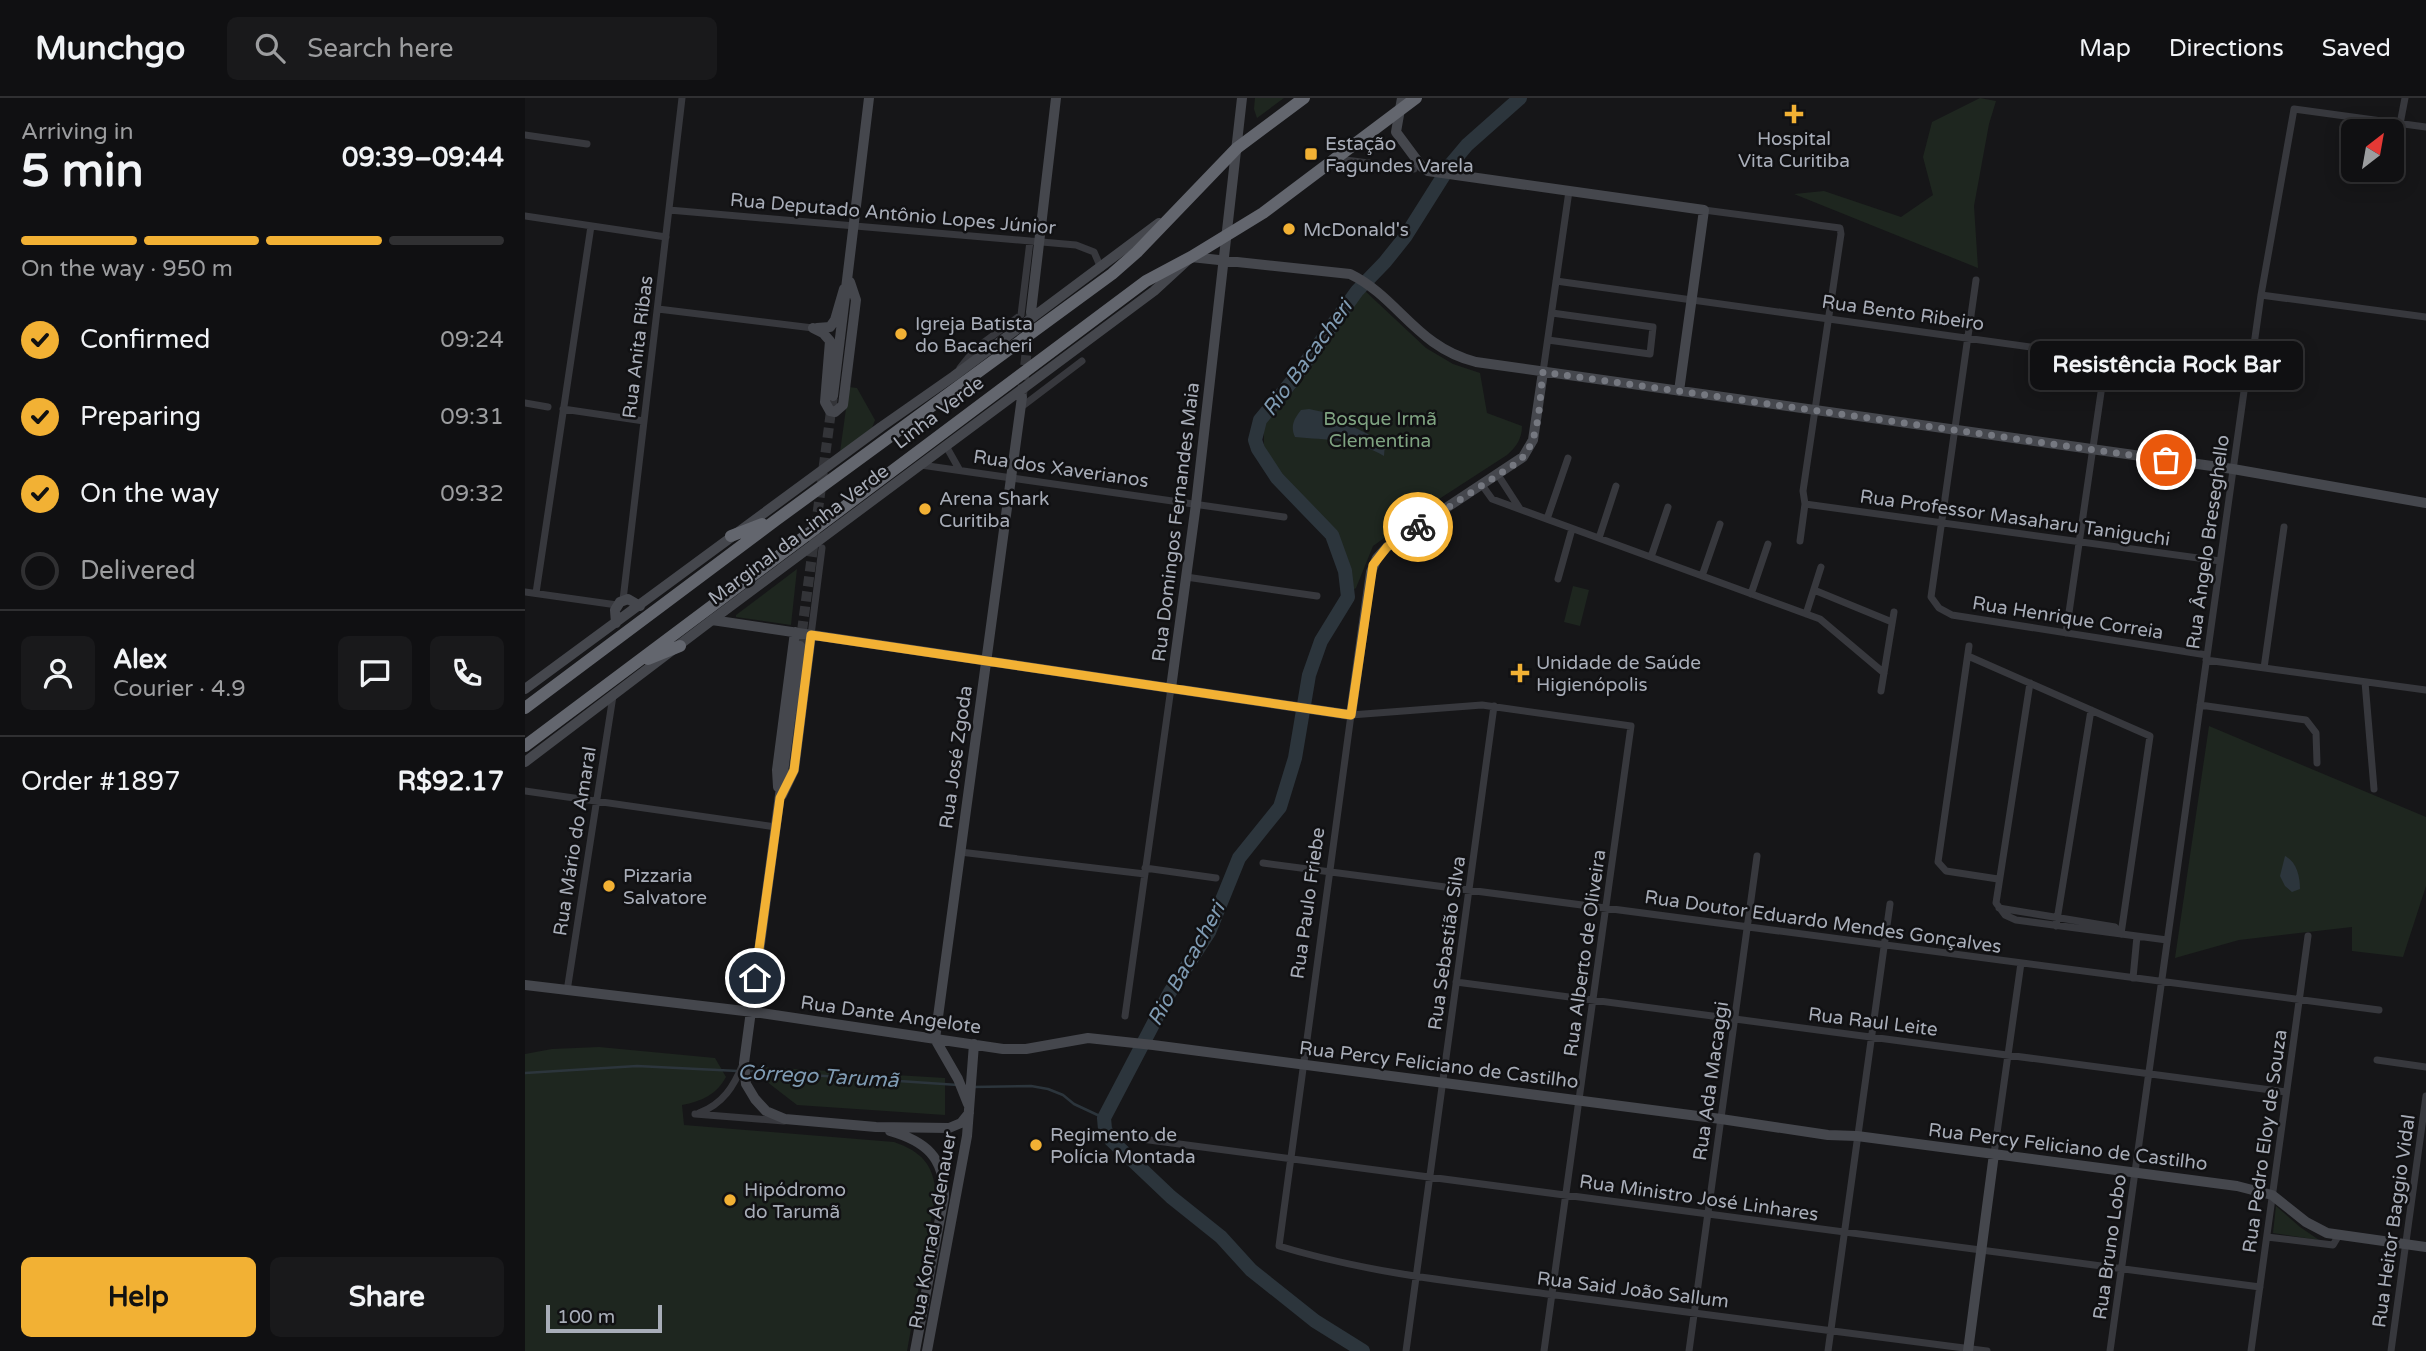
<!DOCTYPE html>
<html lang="en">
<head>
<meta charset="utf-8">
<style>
	body { margin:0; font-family:"Varela Round",sans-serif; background:#19191b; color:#f1f3f6; height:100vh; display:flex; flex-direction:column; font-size:26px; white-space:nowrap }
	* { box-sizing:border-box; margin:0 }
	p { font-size:23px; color:#9c9d9f }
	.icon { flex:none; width:38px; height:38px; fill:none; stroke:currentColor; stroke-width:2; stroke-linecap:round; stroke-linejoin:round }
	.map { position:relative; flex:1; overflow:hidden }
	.panel { display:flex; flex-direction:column; background:#101012; width:525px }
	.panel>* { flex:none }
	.needle { width:46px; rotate:31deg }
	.controls { position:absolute; left:1816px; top:21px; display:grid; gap:14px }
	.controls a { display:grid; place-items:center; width:63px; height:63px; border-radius:10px; background:#101012; box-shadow:0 4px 18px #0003,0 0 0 2px #303032; font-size:35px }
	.scale { position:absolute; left:21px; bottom:18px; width:116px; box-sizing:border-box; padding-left:7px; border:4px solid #a8adb8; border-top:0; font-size:19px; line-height:24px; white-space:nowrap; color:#a8adb8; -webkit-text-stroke:5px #111113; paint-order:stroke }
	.pin { position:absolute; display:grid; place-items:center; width:60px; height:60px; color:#fff; margin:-30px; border:4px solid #fff; border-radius:50%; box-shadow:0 2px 7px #0007 }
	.courier { position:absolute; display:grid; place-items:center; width:70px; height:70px; margin:-35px; border:5px solid #f2b134; border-radius:50%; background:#fff; color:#222; box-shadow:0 2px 9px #0007 }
	.bubble { position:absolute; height:49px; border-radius:10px; background:#101012; box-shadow:0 4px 18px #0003,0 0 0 2px #303032; font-size:23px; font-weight:700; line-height:49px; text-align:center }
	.head em { font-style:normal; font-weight:700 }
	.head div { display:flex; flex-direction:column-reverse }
	.head { display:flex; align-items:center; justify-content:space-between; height:119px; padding:0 21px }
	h1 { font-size:46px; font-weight:700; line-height:52px }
	.bar { display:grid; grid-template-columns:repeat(4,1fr); gap:10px 7px; align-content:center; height:84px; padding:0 21px }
	.bar i { height:9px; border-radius:5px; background:#303032 }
	.bar .selected { background:#f2b134 }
	.bar p { grid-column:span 4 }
	.line { display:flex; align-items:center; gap:18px; padding:0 21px; border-top:2px solid #303032 }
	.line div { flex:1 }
	.round { display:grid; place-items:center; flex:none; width:74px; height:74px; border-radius:10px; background:#19191b }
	ol { padding:0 21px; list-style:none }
	li { display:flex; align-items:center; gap:21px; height:77px }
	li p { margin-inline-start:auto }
	li .icon { padding:7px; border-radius:50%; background:#f2b134; color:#111; stroke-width:4 }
	li:last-child { color:#9c9d9f }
	li i { width:38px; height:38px; border:4px solid #303032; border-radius:50% }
	.cta { display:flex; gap:14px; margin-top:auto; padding:14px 21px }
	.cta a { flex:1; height:80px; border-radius:10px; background:#f2b134; color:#111; font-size:28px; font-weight:700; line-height:80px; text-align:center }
	.cta a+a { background:#19191b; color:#f1f3f6 }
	header { display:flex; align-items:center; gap:42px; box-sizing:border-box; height:98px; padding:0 35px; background:#101012; border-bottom:2px solid #303032 }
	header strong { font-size:33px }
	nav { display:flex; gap:38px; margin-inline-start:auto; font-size:24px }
	.search { width:490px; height:63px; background:#19191b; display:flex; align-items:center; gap:18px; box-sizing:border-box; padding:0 24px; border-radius:10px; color:#9c9d9f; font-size:26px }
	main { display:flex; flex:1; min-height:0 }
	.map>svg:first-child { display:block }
	.green { fill:#1e261f }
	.water { fill:#2c353c }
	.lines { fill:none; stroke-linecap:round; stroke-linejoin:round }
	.stream { stroke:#2c353c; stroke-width:2.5 }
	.river { stroke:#2c353c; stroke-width:14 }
	.secondary-tunnel { stroke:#333438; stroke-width:10; stroke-dasharray:10 5; stroke-linecap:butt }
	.street { stroke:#37383d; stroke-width:7 }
	.secondary { stroke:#45474d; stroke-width:10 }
	.highway { stroke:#63666e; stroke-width:12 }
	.done { stroke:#757880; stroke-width:7; stroke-dasharray:0 12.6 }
	.route { stroke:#f2b134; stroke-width:9 }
	.poi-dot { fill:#f2b134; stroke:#111113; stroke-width:2.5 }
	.labels { text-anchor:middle; stroke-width:5; stroke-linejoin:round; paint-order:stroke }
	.poi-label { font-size:19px; fill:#a8adb8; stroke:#111113; text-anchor:start }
	.street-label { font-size:19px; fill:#a8adb8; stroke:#111113 }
	.park-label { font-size:19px; fill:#7fa381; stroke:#111113 }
	.water-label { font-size:21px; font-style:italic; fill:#7f9bb3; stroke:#111113 }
</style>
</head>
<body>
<header>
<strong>Munchgo</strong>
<div class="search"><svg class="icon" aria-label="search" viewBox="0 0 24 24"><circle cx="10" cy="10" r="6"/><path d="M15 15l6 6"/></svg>Search here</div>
<nav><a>Map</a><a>Directions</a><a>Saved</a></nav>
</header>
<main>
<section class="panel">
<div class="head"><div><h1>5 min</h1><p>Arriving in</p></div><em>09:39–09:44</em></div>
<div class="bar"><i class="selected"></i><i class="selected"></i><i class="selected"></i><i></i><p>On the way · 950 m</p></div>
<ol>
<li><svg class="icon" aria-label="check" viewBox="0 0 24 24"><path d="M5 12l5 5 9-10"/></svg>Confirmed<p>09:24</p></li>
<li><svg class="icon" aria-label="check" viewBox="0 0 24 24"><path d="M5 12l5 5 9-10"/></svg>Preparing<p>09:31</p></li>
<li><svg class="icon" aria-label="check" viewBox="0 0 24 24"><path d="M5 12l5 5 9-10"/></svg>On the way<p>09:32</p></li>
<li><i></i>Delivered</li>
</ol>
<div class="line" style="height:126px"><a class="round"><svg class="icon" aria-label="person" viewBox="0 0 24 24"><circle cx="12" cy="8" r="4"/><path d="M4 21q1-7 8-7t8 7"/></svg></a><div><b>Alex</b><p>Courier · 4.9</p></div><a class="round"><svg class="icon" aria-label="chat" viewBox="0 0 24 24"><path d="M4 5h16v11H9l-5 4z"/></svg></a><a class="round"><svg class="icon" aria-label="phone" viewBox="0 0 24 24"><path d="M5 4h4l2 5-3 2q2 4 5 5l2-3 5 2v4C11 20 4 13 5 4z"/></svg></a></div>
<div class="line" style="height:91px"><div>Order #1897</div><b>R$92.17</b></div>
<div class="cta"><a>Help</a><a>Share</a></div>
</section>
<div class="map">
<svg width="1901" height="1253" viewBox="0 0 1901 1253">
	<rect width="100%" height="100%" fill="#161618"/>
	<path class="green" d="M730,0H759L732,20L729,11Z
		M1455,0L1471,3L1464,26L1449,108L1453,170L1269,96L1299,93L1376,119L1408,97L1398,59L1407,24Z
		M839,192L901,250L928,266L955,275L962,315L997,328C997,341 991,349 982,357L911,403L848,448L831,490L823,495L822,473L808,436L758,380L739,351V327L775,285Z
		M324,289L332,290L350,322L347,330L315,354Z
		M272,471L266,527L211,519V517Z
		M1048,488L1064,492L1055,528L1039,524Z
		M1684,628L1901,719V788L1878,859L1827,853V829L1714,842L1650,860Z
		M74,949L190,960L201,979C191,997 177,1003 157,1007L159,1027L369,1044C397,1054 408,1066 411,1095L382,1253H0V956L27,951Z
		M237,969L420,980V1017L272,1007L237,980Z
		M1751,1108L1775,1129L1794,1142L1748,1135Z"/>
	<path class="water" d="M784,311L798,314L853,341L860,345L859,358C831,341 801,342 770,339C765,328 769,321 776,312Z
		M1760,758C1772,764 1775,779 1775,791L1767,794L1760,788L1755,778Z"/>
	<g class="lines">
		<path class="stream" d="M224,973L433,987
			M0,975L112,968L213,973
			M447,989L506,988L523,991L538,997L549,1006L579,1020"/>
		<path class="river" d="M838,1253L790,1223L726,1172L696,1139L646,1099L586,1042L580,1031L579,1020L645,894L684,834L714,760L755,709L770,660L784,577L796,543L823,499L820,473L807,437L752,380L733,351L730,342L735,322L768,282L832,193L860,164L880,139L926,66L942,47L995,0"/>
		<path class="secondary-tunnel" d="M497,297L506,214
			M275,548L308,298"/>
		<path class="street" d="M1875,26L1880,0
			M0,37L62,46
			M813,61L889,71
			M144,112L551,147L569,154L576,170
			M1179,112L1315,130L1316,136L1278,393L1280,406L1275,443
			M0,118L141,139
			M1451,182L1406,499L1414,510L1427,517L1682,557
			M1031,183L1721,279
			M1736,197L1901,219
			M133,211L288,230
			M1023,242L1125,256L1128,229L1027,215
			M435,270L451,250L496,217L505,143
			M1018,274L1044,93
			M0,305L23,309
			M495,310L557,263
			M38,311L119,323
			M421,348L434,371
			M396,367L759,419
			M973,377L995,411
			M957,387L967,401L1295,521L1359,575
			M1280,406L1695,463
			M1022,421L1043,360
			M1074,440L1091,388
			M1126,459L1143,409
			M1177,478L1195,426
			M661,479L792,498
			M1033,481L1047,431
			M1289,492L1367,524
			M0,494L92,507
			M11,495L66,128
			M1226,496L1243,446
			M98,502L157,0
			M1281,516L1296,469
			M1541,535L1581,260
			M286,537L297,450
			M1444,548L1413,764L1421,773L1473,781
			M1443,558L1625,638L1596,836
			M1681,562L1901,592
			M1739,570L1759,429
			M1840,584L1849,691
			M1505,585L1471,805L1480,817L1491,822L1642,842
			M1356,593L1369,514
			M1675,607L1781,622L1791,635L1792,665
			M0,693L251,729
			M435,754L620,776
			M738,765L1854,912
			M620,770L691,780
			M1474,810L1590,829L1596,836
			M1531,828L1566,612
			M1608,880L1612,838
			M931,884L1761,994
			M42,893L88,598
			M600,918L646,590
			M1852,962L1901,969
			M174,1015C198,1006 209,988 218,966
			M170,1016L259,1023
			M609,1040L1735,1189
			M1469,1056L1496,865
			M1742,1139L1808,1147L1814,1137
			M881,1253L969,608
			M1019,1253C1048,1045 1077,837 1106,628L957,607L826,617L754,1148C849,1177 948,1186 1046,1199C1185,1217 1323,1235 1462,1253
			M1164,1253L1232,758
			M1303,1253L1365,806
			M1585,1253L1721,279L1726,268L1736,197L1769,11L1901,29
			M1726,1253L1783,838
			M1866,1253L1901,998"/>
		<path class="secondary" d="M877,0L871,34L897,69L903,73L1179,112L1154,293
			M506,214L531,0
			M288,230L298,235L305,243L300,304L305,313L310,314L318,307L331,202L325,184
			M292,230L305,229L310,222L319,191
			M308,298L344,0
			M187,522L826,617L846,474L852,460L862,449L998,359L1008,342L1018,274
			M91,525L90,512L95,504L103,501L115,508
			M275,548L219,965L221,986L230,1001L241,1013L260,1021L351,1029L424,1030L436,1025L444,1015
			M646,590L671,406L717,0
			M0,591L356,329L429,278L634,125
			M0,664L187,522L629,193L666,159L825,176C873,199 891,249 951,264L1708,371L1901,405
			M253,689L252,672L270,534
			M257,697L269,672L286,537
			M0,887L236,915L478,951H501L563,940L628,947L1196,1021L1303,1037L1332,1038L1712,1088L1747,1097L1781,1124L1802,1135L1901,1149
			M410,941L497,299
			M410,941L433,981L443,1006
			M365,1033C400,1043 420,1059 419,1099L390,1253
			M402,1253L442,1038L449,946
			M1443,1253L1469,1056"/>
		<path class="highway" d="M206,438L237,426
			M123,561L155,548
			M0,610L251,422L587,176L612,154L712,50L779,0
			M0,648L621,183L666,159L738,115L891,0"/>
	</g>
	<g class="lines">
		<path class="done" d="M893,429L993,364C1016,344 1014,302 1018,274L1641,362"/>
		<path class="route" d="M230,880L255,700L269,672L286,537L826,617L848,467L862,449L893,429"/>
	</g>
	<g class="poi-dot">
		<path d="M1265.5 5.5h7v7h7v7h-7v7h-7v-7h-7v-7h7z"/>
		<rect x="779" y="49" width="14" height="14" rx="3.5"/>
		<circle cx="764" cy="131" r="7"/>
		<circle cx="376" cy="236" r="7"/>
		<circle cx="400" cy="411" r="7"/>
		<path d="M991.5 564.5h7v7h7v7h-7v7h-7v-7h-7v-7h7z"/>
		<circle cx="84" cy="788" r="7"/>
		<circle cx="511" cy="1047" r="7"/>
		<circle cx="205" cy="1102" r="7"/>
	</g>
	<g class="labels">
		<g class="poi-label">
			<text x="1269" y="47" text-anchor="middle">Hospital<tspan x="1269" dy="22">Vita Curitiba</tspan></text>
			<text x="800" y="52">Estação<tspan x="800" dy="22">Fagundes Varela</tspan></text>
			<text x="778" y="138">McDonald's</text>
			<text x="390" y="232">Igreja Batista<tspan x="390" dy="22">do Bacacheri</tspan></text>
			<text x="414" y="407">Arena Shark<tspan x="414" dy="22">Curitiba</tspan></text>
			<text x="1011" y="571">Unidade de Saúde<tspan x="1011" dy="22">Higienópolis</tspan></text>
			<text x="98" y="784">Pizzaria<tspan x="98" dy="22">Salvatore</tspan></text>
			<text x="525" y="1043">Regimento de<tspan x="525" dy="22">Polícia Montada</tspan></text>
			<text x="219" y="1098">Hipódromo<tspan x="219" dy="22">do Tarumã</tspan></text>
		</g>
		<g class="street-label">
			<text transform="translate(368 115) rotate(5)" y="7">Rua Deputado Antônio Lopes Júnior</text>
			<text transform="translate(1378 214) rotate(8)" y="7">Rua Bento Ribeiro</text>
			<text transform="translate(112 249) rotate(-83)" y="7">Rua Anita Ribas</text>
			<text transform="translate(413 314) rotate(-37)" y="7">Linha Verde</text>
			<text transform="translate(536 370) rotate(8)" y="7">Rua dos Xaverianos</text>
			<text transform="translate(1490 419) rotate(8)" y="7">Rua Professor Masaharu Taniguchi</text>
			<text transform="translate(650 424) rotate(-83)" y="7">Rua Domingos Fernandes Maia</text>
			<text transform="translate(273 436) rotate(-37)" y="7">Marginal da Linha Verde</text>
			<text transform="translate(1682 444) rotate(-82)" y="7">Rua Ângelo Breseghello</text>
			<text transform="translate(1543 519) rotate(9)" y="7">Rua Henrique Correia</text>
			<text transform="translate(430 659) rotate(-82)" y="7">Rua José Zgoda</text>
			<text transform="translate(49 743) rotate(-81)" y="7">Rua Mário do Amaral</text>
			<text transform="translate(782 805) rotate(-82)" y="7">Rua Paulo Friebe</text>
			<text transform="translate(1298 823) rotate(8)" y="7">Rua Doutor Eduardo Mendes Gonçalves</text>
			<text transform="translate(921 845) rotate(-82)" y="7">Rua Sebastião Silva</text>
			<text transform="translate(1059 855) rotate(-82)" y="7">Rua Alberto de Oliveira</text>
			<text transform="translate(366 916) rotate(8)" y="7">Rua Dante Angelote</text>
			<text transform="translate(1348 923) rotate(7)" y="7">Rua Raul Leite</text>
			<text transform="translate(914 966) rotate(7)" y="7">Rua Percy Feliciano de Castilho</text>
			<text transform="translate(1185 983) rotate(-82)" y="7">Rua Ada Macaggi</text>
			<text transform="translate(1739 1043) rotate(-82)" y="7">Rua Pedro Eloy de Souza</text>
			<text transform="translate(1543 1048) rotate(7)" y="7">Rua Percy Feliciano de Castilho</text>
			<text transform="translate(1174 1099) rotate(8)" y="7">Rua Ministro José Linhares</text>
			<text transform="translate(1868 1123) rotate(-82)" y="7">Rua Heitor Baggio Vidal</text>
			<text transform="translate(407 1132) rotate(-80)" y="7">Rua Konrad Adenauer</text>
			<text transform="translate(1584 1149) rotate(-82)" y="7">Rua Bruno Lobo</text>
			<text transform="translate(1108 1191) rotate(7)" y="7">Rua Said João Sallum</text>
		</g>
		<g class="park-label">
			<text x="855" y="327">Bosque Irmã<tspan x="855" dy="22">Clementina</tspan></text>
		</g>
		<g class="water-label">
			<text transform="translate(782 260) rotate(-54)" y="7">Rio Bacacheri</text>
			<text transform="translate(661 866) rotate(-61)" y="7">Rio Bacacheri</text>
			<text transform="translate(293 978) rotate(3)" y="7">Córrego Tarumã</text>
		</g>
	</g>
</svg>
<div class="controls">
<a><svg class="needle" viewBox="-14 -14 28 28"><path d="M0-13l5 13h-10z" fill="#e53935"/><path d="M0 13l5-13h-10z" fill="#9c9d9f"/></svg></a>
</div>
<div class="scale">100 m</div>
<div class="pin" style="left:1641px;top:362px;background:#ea580c"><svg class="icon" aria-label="bag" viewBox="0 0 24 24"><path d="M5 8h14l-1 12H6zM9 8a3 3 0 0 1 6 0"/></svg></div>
<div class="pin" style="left:230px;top:880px;background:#1f2937"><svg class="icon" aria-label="home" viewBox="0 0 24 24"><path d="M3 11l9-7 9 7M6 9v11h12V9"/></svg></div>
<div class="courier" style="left:893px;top:429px"><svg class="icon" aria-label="bike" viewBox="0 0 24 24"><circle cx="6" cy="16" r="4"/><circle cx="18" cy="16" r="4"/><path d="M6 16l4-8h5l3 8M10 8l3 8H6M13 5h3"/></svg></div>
<div class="bubble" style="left:1505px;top:243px;width:273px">Resistência Rock Bar</div>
</div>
</main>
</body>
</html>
